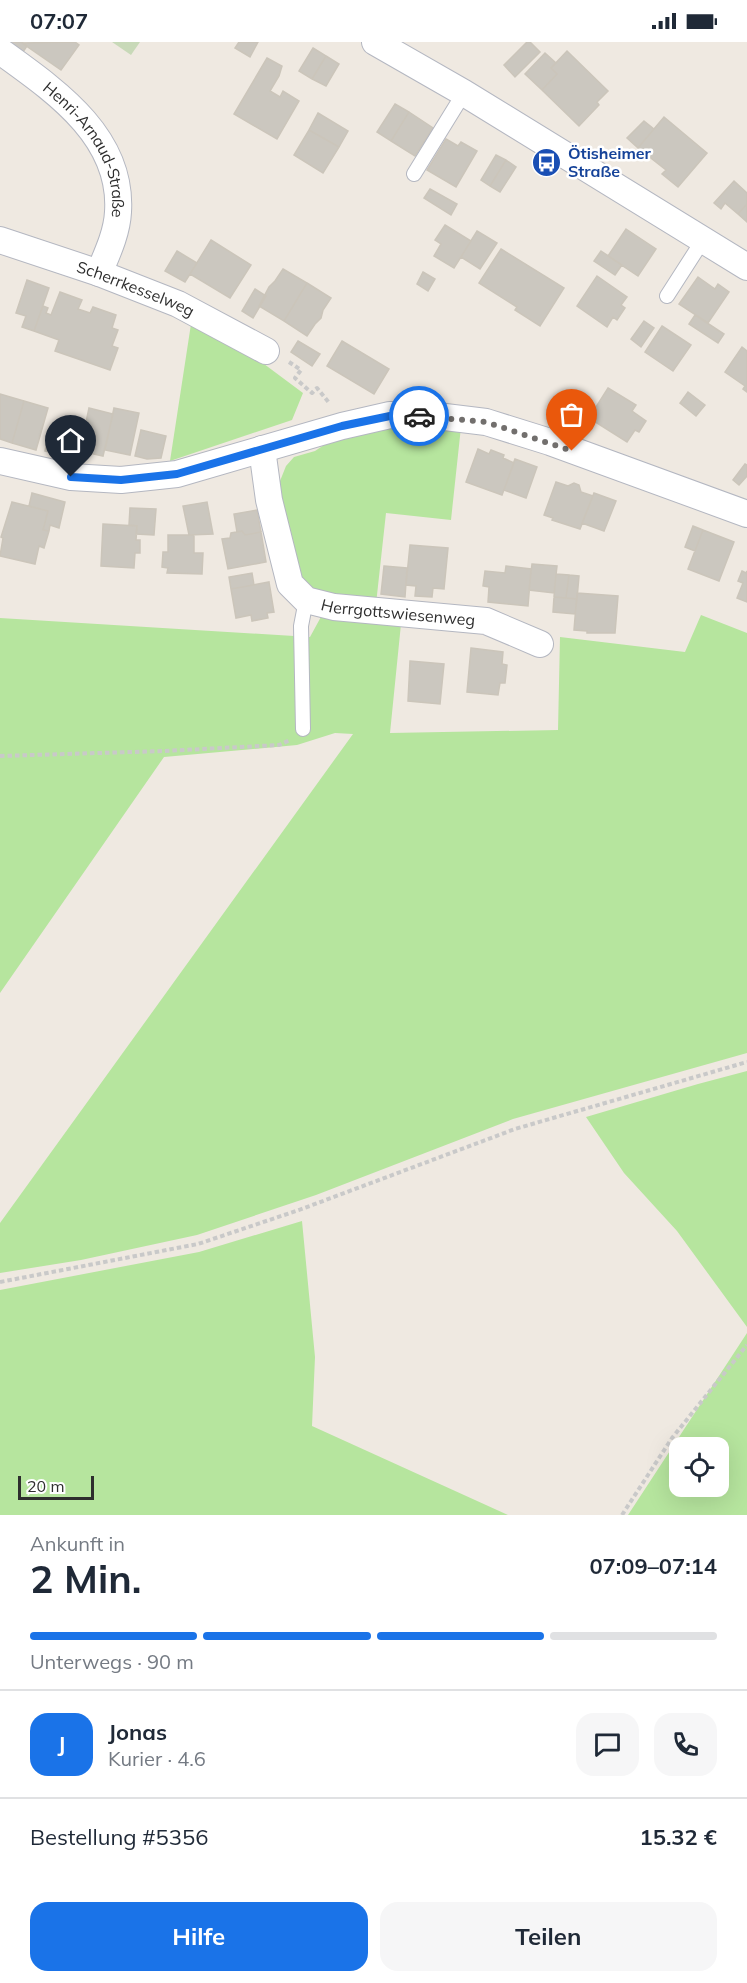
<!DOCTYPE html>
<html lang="de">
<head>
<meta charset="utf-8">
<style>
	body { margin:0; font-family:Mulish,sans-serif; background:#f6f6f7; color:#1f2937; height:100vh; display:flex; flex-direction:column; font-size:22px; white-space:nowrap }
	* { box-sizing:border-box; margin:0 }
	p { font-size:20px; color:#747a83 }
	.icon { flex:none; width:33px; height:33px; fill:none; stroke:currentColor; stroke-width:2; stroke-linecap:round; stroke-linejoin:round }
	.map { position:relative; height:1473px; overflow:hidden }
	.panel { display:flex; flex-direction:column; background:#fff; flex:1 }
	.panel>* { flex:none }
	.fabs { position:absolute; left:669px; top:1395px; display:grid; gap:12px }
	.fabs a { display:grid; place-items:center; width:60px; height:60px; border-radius:12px; background:#fff; box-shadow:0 6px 24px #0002; font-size:30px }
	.scale { position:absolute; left:18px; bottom:15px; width:76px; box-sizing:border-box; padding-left:6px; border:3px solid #2e2e2e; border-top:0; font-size:16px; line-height:21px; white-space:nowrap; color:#2e2e2e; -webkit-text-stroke:4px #fff; paint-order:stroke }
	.pin { position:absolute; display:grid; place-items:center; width:51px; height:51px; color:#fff; margin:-62px -26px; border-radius:50% 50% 50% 0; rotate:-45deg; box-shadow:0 0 6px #0007 }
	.pin .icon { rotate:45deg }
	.courier { position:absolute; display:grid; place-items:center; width:60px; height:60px; margin:-30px; border:4px solid #1a73e8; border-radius:50%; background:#fff; color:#222; box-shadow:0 2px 8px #0007 }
	.head em { font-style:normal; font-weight:700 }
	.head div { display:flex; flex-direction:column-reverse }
	.head { display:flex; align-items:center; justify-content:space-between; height:102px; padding:0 30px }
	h1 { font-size:39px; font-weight:700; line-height:45px }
	.bar { display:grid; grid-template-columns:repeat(4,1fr); gap:9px 6px; align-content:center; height:72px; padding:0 30px }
	.bar i { height:8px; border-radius:4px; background:#e0e1e3 }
	.bar .active { background:#1a73e8 }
	.bar p { grid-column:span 4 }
	.line { display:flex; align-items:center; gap:15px; padding:0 30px; border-top:2px solid #e0e1e3 }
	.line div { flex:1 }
	.round { display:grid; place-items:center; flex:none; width:63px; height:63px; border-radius:18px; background:#f6f6f7 }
	.button { display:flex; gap:12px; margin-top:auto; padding:12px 30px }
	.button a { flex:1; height:69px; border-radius:18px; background:#1a73e8; color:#fff; font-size:24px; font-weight:700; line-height:69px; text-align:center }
	.button a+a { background:#f6f6f7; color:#1f2937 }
	.status { display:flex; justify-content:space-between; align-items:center; height:42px; padding:0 30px; background:#fff; direction:ltr }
	.status svg { height:16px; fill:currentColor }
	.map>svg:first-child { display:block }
	.green { fill:#b6e59e; fill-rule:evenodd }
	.cemetery { fill:#c8d9b8 }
	.building { fill:#cbc7bf; stroke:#cbc5ba; stroke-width:1.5 }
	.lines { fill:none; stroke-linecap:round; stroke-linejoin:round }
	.lane-casing { stroke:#b4b7c1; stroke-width:16 }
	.street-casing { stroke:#b4b7c1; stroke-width:28 }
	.path { stroke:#c9c9c9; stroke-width:4; stroke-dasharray:4.5 3; stroke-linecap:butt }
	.lane { stroke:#fff; stroke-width:14 }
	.street { stroke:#fff; stroke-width:26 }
	.done { stroke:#726f6d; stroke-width:6; stroke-dasharray:0 10.8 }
	.route { stroke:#1a73e8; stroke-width:8 }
	.labels { text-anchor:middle; stroke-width:5; stroke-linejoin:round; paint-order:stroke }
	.street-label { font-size:16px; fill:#2e2e2e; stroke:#fff }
	.transit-label { font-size:16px; font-weight:bold; fill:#164399; stroke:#fff; text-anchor:start }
</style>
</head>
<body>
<div class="status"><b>07:07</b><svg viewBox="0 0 49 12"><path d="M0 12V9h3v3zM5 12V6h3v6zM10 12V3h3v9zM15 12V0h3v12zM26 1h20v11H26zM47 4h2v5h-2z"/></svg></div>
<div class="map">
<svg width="747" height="1473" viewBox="0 0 747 1473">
	<rect width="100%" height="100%" fill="#efe9e1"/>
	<path class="green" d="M191,282L260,319L303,351L292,378L170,419Z
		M368,385H461L451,478L386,471L376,562L329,557L307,544L295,529L278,444L286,424L294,415L315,409L339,393Z
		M322,573L401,582L390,691L558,688L560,595L685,610L701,573L747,591V1011L513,1077L316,1153L197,1193L81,1218L0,1231V1181L353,692L335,691L297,703L164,715L0,951V576L310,595Z
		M747,1029V1285L677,1189L624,1131L586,1075L698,1042Z
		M302,1179L315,1315L312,1384L508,1473H0V1248L199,1210Z
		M747,1291V1473H628ZM680,1406H718V1444H680Z"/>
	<path class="cemetery" d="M112,0H140L131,13Z"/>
	<path class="building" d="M8,0H22L27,4L23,10Z
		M75,0L79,3L61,28L22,1Z
		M239,0H258L250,15L235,6Z
		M527,0H530L540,10L515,35L504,23Z
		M313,6L326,14L312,37L299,29Z
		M567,9L608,49L597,60L599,63L579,84L542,48L557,32L551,26Z
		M545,11L556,21L551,26L557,32L542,48L525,32Z
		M326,14L339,22L326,44L312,37Z
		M267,16L282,24L279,34L270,49L280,55L283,49L299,59L277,97L234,72Z
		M395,62L409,70L391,99L377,90Z
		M409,70L433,86L415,114L391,99Z
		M318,71L348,89L339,105L309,88Z
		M664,75L707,111L678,145L662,132L666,128L638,106Z
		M644,79L654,87L638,106L627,96Z
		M309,88L339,105L323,131L294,113Z
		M446,97L458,104L461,100L477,109L456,145L427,128Z
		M496,113L506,118L490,144L481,138Z
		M506,118L516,125L500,150L490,144Z
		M734,139L747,151V162L738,172L725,161L721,167L714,161Z
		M430,147L457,162L451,173L424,156Z
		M747,162V180L738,172Z
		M445,183L471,199L454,226L434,214L441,202L435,198Z
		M626,187L656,207L638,234L608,214Z
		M477,189L497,201L480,227L461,215Z
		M211,198L251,223L230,256L190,232Z
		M501,207L564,246L540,284L515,268L517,265L479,241Z
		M177,209L197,221L185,240L165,229Z
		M601,209L622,223L615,233L594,219Z
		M283,227L307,241L284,279L259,264L269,245L275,239Z
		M423,230L435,237L428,249L417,242Z
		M597,234L627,255L621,263L625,266L617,278L613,275L607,285L577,264Z
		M698,235L715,247L718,242L729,250L708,281L679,262Z
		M27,238L49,246L34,289L22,285L26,274L16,271Z
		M307,241L331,256L323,268L321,276L315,282L307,294L284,279Z
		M255,247L266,254L253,276L242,269Z
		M60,250L82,258L78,267L90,271L93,265L116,273L112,286L118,288L112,304L118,306L110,328L55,309L59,298L34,289L43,264L48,266L46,271L51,273Z
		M695,273L724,292L718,301L689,282Z
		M644,279L654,286L641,305L631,297Z
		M662,284L691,303L673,329L645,310Z
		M298,299L320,312L312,324L291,310Z
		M342,299L389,327L374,352L327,324Z
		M742,305L747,309V350L743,347L745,344L725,330Z
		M608,346L636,363L632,369L646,379L639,390L635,388L627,400L589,376Z
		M688,350L705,363L696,374L680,361Z
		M0,352L24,359L12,401L0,397Z
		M24,359L48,366L36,408L12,401Z
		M585,363L593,369L589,375L580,370Z
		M89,366L113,372L103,414L80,409Z
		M114,366L139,371L130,413L105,408Z
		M580,370L589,375L577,394L569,389Z
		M50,386L62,389L57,412L45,409Z
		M141,388L166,394L161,416L147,417L135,414Z
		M62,389L73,392L68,414L57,412Z
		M478,407L489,412L491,408L504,413L503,416L514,421L502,453L466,440Z
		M515,417L537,425L526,456L504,448Z
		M745,422L747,423V434L739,443L733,438Z
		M556,440L568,444L574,441L579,443L581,450L593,454L580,487L552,478L553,476L544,473Z
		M32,451L65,460L59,486L50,483L49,489L43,488L48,469L29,464Z
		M594,451L616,459L604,489L582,481Z
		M12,460L48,469L43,488L49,489L44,506L39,504L35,522L0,514L3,496L1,495Z
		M207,460L213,492L189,493L183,464Z
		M130,466L156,467L154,493L136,492L137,484L129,483Z
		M257,468L261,490L245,493L242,489L237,490L234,472Z
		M103,482L137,484L136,498H140V511H135L134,526L101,524Z
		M693,484L703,488L695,509L685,505Z
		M703,488L734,500L719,539L688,527Z
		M242,489L245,493L261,490L266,520L228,527L222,497L230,496L231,491Z
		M168,493H194V511H203L202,532L167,531L168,526L162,525L163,510H168Z
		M410,503L448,506L444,547L433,546L432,555L415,554L416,544L406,543Z
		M532,522L557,524L554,551L529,548Z
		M384,524L407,526L405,555L381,552Z
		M506,524L531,527L528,564L488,560L489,545L483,544L485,529L505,531Z
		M742,529L746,531L747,529V560L737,556L743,541L738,539Z
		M252,531L254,543L231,547L229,535Z
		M556,532L569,533L566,556L554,555Z
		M569,533L579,534L577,557L566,556Z
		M269,540L274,570L267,571L268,576L252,579L251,573L236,576L231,547Z
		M577,551L618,554L615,591H587V589L574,588Z
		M554,555L577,557L575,572L553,570Z
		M471,606L503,610L502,622L507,623L505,641H500L498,653L467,650Z
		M410,619L444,622L440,662L408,659Z"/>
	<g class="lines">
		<defs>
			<path id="lane" d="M414,132L464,51
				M667,254L703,198
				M303,687L301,584L306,558"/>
			<g id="street">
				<path d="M375,0L464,51L747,225"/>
				<path id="s1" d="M0,9C54,48 123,94 118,170C117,191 107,212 99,231"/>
				<path id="s2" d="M0,198L99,231L178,262L266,309"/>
				<path id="s3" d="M262,407L269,458L290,542L306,558L334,565L486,579L540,602"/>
				<path d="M0,419L71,435L121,438L177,432L342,384L390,373L437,374L486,380L550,400L747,472"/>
			</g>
		</defs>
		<use href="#lane" class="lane-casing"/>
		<use href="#street" class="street-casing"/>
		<path class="path" d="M289,320L301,328L295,336L312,351L317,346L330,362
			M0,714L164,709L279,703L290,698
			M0,1240L198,1202L299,1168L515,1087L747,1020
			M622,1473L672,1396L747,1303"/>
		<use href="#lane" class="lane"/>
		<use href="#street" class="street"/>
	</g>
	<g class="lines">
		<path class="done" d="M419,374L486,380L572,409"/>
		<path class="route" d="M71,435L121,438L177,432L342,384L390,374H419"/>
	</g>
	<defs>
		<symbol id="bus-disc" viewBox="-11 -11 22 22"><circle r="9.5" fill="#1a4fb4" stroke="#fff"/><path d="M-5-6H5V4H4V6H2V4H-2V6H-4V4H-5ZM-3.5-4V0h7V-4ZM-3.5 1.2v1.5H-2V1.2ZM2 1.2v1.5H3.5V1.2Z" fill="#fff"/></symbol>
	</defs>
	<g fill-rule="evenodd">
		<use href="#bus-disc" x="530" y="104" width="33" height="33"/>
	</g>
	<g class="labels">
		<g class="street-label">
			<text dy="6" stroke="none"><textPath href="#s1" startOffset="136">Henri-Arnaud-Straße</textPath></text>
			<text dy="6" stroke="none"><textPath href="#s2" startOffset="144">Scherrkesselweg</textPath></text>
			<text dy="6" stroke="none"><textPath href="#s3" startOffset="254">Herrgottswiesenweg</textPath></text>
		</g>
		<g class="transit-label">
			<text x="568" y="117">Ötisheimer<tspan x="568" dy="18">Straße</tspan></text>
		</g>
	</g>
</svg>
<div class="fabs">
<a><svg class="icon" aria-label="locate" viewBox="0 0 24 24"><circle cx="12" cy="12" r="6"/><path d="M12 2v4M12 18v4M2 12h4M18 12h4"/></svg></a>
</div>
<div class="scale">20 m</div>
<div class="pin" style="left:572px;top:409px;background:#ea580c"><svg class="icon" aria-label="bag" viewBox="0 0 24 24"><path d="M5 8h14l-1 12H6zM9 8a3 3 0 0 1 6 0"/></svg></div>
<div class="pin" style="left:71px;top:435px;background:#1f2937"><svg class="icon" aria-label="home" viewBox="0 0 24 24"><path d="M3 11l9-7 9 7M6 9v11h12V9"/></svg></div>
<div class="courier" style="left:419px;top:374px"><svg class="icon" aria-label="car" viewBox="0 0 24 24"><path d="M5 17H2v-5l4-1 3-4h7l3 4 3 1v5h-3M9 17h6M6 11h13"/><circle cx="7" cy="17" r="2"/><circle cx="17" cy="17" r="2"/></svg></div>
</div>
<section class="panel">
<div class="head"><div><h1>2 Min.</h1><p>Ankunft in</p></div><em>07:09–07:14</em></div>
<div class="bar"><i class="active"></i><i class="active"></i><i class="active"></i><i></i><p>Unterwegs · 90 m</p></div>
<div class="line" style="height:108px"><b class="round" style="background:#1a73e8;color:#fff">J</b><div><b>Jonas</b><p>Kurier · 4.6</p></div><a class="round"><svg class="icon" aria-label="chat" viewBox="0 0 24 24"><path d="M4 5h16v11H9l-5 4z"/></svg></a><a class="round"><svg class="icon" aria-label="phone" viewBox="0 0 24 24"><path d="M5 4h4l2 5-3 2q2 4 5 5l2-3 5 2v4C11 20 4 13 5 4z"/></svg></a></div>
<div class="line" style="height:78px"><div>Bestellung #5356</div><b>15.32 €</b></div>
<div class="button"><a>Hilfe</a><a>Teilen</a></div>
</section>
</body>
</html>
